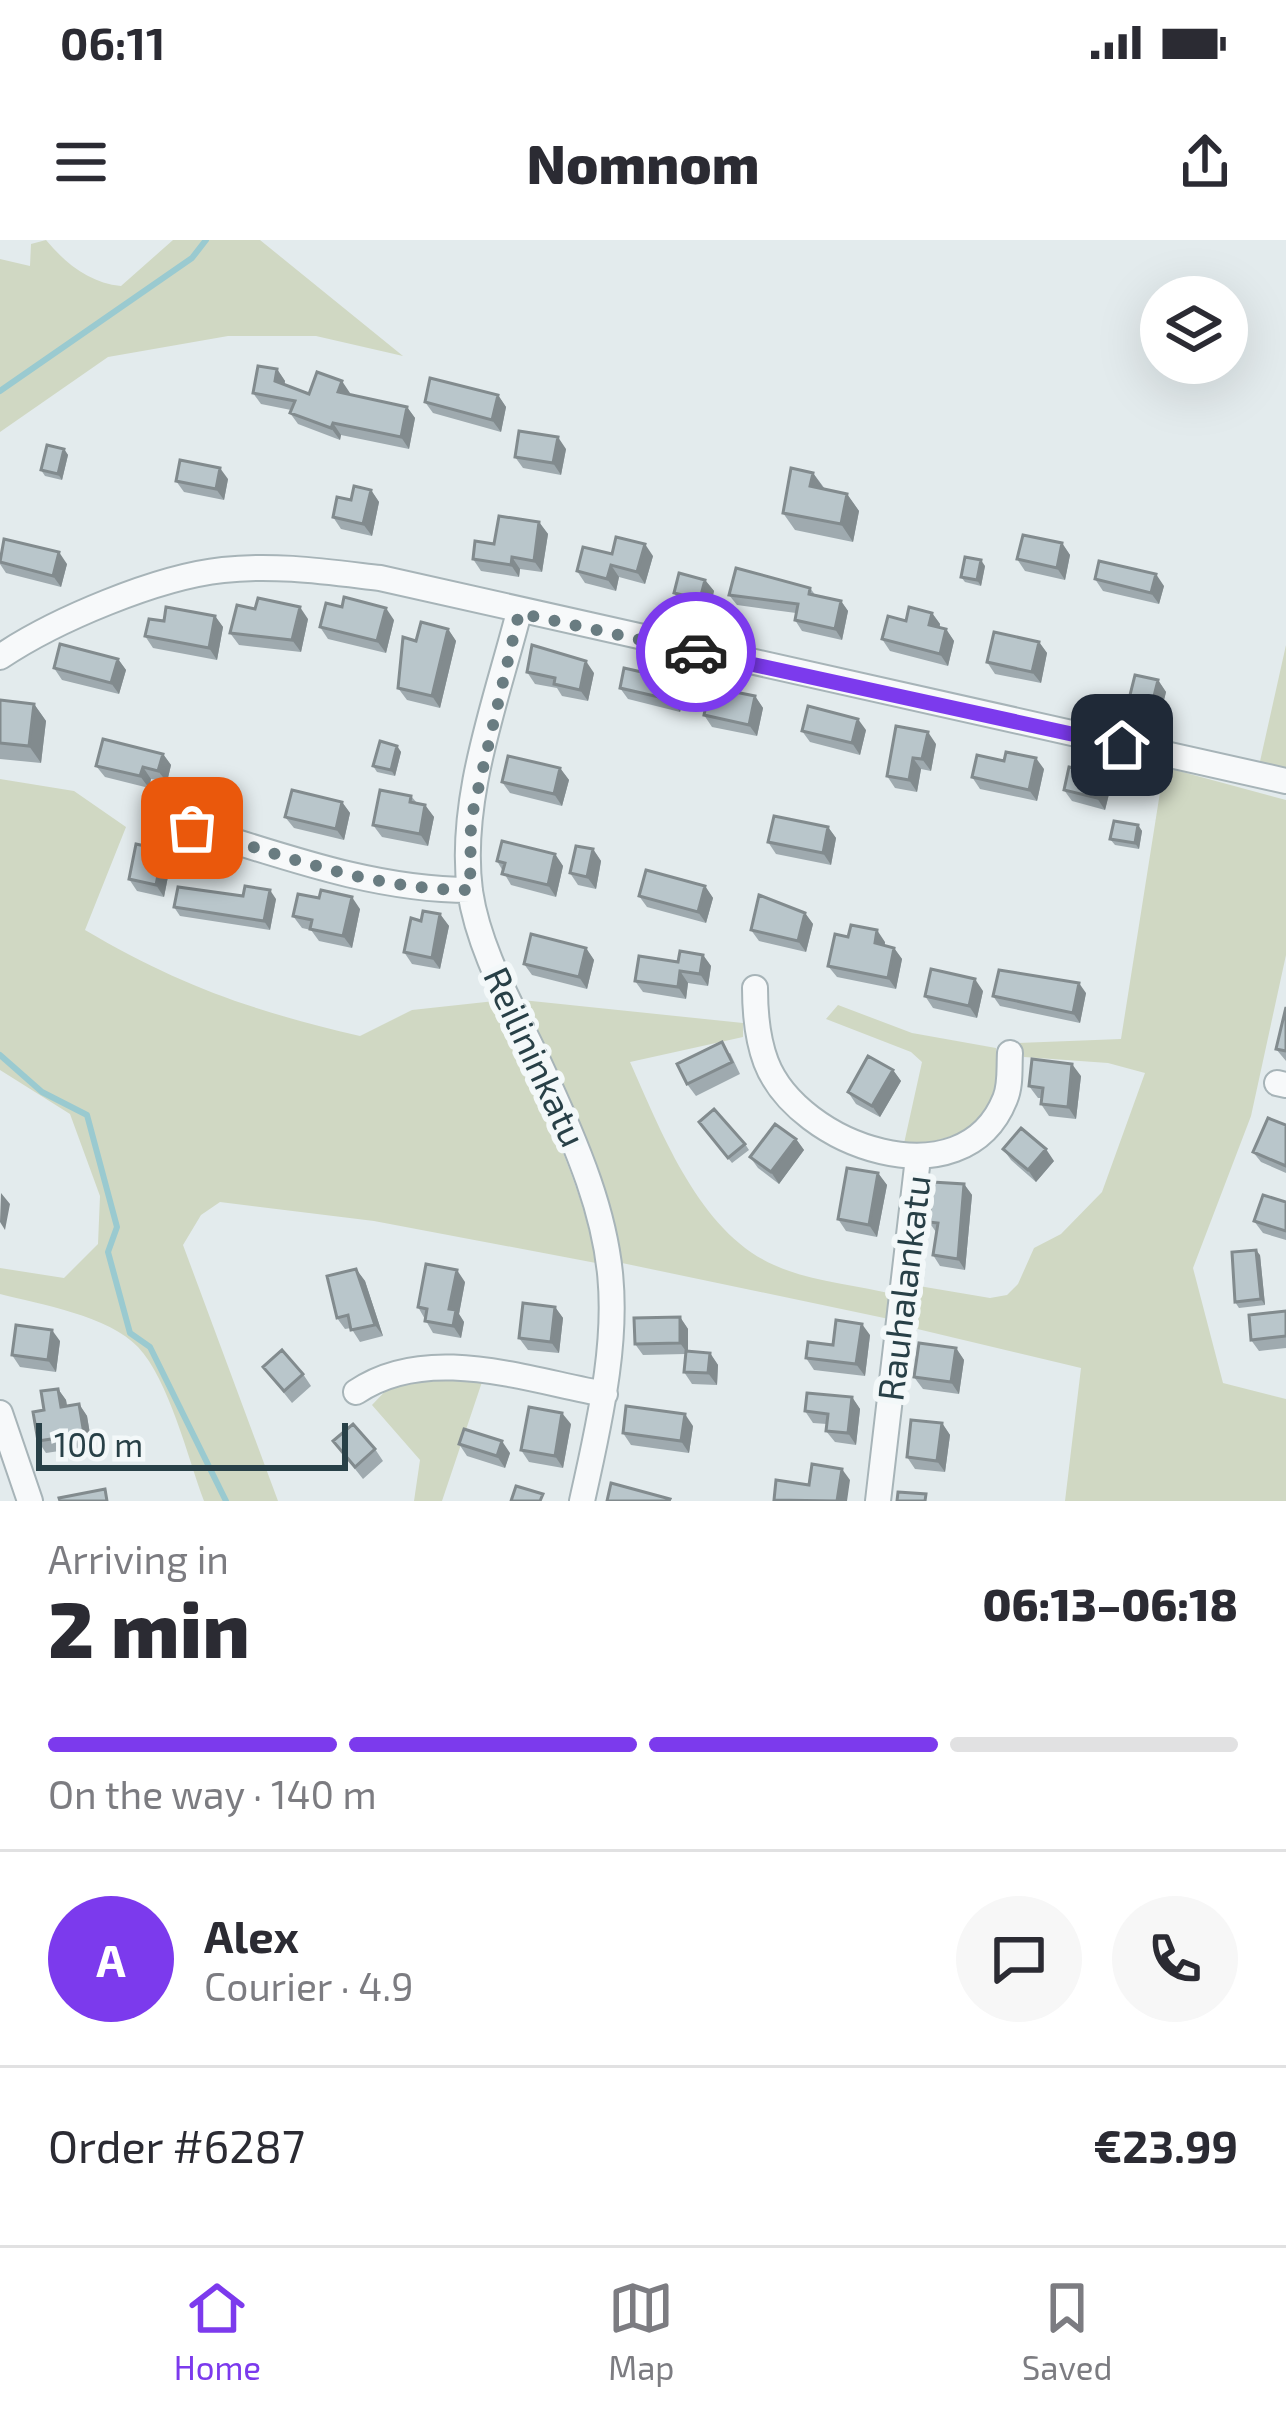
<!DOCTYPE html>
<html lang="en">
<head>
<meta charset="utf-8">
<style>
	body { margin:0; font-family:"Exo 2",sans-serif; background:#f7f7f7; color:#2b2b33; height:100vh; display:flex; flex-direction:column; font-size:45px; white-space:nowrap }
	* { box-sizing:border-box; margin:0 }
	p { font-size:39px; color:#7c7c81 }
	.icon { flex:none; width:66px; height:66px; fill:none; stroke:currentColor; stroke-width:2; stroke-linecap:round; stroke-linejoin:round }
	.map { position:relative; height:1261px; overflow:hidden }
	.side { display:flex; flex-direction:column; background:#fff; flex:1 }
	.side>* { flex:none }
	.controls { position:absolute; left:1140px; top:36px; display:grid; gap:24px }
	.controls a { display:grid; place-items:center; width:108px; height:108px; border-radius:50%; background:#fff; box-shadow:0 12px 48px #0002; font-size:60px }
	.scale { position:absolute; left:36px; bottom:30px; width:312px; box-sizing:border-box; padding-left:12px; border:6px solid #284047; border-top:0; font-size:33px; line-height:42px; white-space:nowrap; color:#284047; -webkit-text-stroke:9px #f3f8f9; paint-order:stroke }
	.pin { position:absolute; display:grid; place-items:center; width:102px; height:102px; color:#fff; margin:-51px; border-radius:24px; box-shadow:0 6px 18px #0006 }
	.courier { position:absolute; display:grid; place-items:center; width:120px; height:120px; margin:-60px; border:9px solid #7c3aed; border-radius:50%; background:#fff; color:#222; box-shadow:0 3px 15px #0007 }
	.overview em { font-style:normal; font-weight:800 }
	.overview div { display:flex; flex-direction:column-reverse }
	.overview { display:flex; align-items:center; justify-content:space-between; height:204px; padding:0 48px }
	h1 { font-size:78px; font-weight:800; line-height:90px }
	.bar { display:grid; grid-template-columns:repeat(4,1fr); gap:18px 12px; align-content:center; height:144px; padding:0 48px }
	.bar i { height:15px; border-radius:9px; background:#e1e1e2 }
	.bar .selected { background:#7c3aed }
	.bar p { grid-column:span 4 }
	.line { display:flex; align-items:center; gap:30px; padding:0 48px; border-top:3px solid #e1e1e2 }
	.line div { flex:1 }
	.round { display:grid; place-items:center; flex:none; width:126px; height:126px; border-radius:63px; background:#f7f7f7 }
	.status { display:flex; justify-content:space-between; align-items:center; height:84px; padding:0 60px; background:#fff; direction:ltr }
	.status svg { height:33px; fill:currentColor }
	header { display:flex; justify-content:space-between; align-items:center; height:156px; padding:0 48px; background:#fff; font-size:54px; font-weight:800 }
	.dock { display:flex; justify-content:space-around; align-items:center; height:168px; border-top:3px solid #e1e1e2; background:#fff; font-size:33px; color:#7c7c81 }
	.dock a { display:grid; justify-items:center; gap:6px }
	.dock .selected { color:#7c3aed }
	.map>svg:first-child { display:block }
	.green { fill:#d0d8c3 }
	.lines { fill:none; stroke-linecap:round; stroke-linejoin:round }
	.stream { stroke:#9acad0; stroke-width:6 }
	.minor-casing { stroke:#a7b4b8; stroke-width:28 }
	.minor { stroke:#f7f9fa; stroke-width:24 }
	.wall { fill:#9faaaf }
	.shaded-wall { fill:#828b8e }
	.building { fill:#b9c6cb; stroke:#828b8e; stroke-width:3 }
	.done { stroke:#697c81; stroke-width:12; stroke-dasharray:0 21.6 }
	.route { stroke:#7c3aed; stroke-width:15 }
	.labels { text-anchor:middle; stroke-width:12; stroke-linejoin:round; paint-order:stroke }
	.street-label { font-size:36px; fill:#284047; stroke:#f3f8f9 }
</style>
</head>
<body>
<div class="status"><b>06:11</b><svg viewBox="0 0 49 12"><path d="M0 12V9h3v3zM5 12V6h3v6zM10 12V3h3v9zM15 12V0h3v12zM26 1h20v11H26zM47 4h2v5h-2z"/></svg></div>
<header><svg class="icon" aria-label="menu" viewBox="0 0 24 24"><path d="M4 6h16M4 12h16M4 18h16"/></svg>Nomnom<svg class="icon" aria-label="share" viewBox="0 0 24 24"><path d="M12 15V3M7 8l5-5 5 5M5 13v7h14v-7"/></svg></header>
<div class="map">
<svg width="1286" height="1261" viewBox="0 0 1286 1261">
	<rect width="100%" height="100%" fill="#e3ebed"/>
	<path class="green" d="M46,0C66,24 90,43 121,46L173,0H260L403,116L316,96H228L108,117L0,192V19L30,26L31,4Z
		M1286,405V532L1259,526Z
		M1164,527L1286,560V715L1251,876L1193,1028L1223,1143L1286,1159V1261H1065L1081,1128L909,1087L913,1045L990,1058L1007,1055L1018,1044L1034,1008L1061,994L1102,952L1145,833L1108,823L1024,817L1018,803L1121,799Z
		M0,539L74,551L126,587L85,690C180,746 253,771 360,796L412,770L495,761C532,848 580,930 596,1023L374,981L220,962L201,975L183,1005L278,1261H204C188,1218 169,1140 138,1107C109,1076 40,1064 0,1054V1028L64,1038L98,1004L100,956L70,874L0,830Z
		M522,760L743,783V797L630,822C661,891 699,992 774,1025C809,1041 855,1045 893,1054L889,1079L622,1023C609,929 561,845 522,760Z
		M838,765L912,793L996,808C1008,884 967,895 903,908L922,822L911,812L826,779Z
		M416,1137L482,1142L442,1261H414L420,1220L372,1165L392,1144Z"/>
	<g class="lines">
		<path class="stream" d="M0,151L192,18L206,0
			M0,815L42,852L87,875L117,987L108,1012L130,1093L150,1107L226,1261"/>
		<defs>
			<path id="minor" d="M519,372C497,459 458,560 470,651C479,711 512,766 538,821C626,1009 628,1059 582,1261
				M0,417C55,380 157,337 223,330C275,324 328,332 380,338L1286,541
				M192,588C283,616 374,650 470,650
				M755,748C755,773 757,798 766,822C798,906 963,964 1005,859C1011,845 1009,828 1010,813
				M1277,843L1286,845
				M356,1152C428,1103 526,1140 605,1154
				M0,1173L30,1261
				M878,1261L918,918"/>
		</defs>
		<use href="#minor" class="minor-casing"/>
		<use href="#minor" class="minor"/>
	</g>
	<path class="wall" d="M277,129L285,141L284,145L309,154L350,153L349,154L407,167L415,178L409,209L341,195L340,200L298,184L290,173L291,170L261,164L253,153Z
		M498,155L506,167L501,192L433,173L425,162Z
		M64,209L68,215L62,240L45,236L41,230Z
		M566,209L561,235L523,228L515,217Z
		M813,233L825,249L847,254L859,271L853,302L795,290L783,273Z
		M228,239L224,260L184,252L176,241Z
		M371,250L379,262L372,296L341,289L333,277L351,260Z
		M539,282L548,294L542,332L520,329L519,337L481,331L473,319L494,304Z
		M1062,303L1070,315L1065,340L1025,331L1017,319Z
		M612,314L653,316L645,344L619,337L616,351L585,343L577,331Z
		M0,315L67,324L61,347L6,333L0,324Z
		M985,326L981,346L965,342L961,337Z
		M1095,339L1164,346L1159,364L1103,351Z
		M705,340L714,351L709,371L682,365L674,353Z
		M810,348L816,356L841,361L848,371L842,400L802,391L795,380L796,373L737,365L729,355Z
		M932,373L940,384V387L946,389L954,401L948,426L890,411L882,399L906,381Z
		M215,376L223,387L217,420L153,408L145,396L164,381Z
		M308,379L301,412L239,405L230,393Z
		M394,380L386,413L328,399L320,387Z
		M448,389L456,401L440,468L407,460L398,448L416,401Z
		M1039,402L1047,413L1041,443L995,434L987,422Z
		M118,419L126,430L119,454L62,440L54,428Z
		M527,432L594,433L588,461L562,456L557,448L535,444Z
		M677,440L685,452L680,472L628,459L620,448Z
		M1158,440L1166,452L1161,472L1138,466L1130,455Z
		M755,456L763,468L757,496L712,487L704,475Z
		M0,460L34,464L46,481L41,523L0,519Z
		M866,490L860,515L810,502L802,491Z
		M936,504L931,531L921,529L917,552L895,548L887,536Z
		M397,506L401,512L395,536L377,532L373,526Z
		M163,514L171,525L167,542L151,539L149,548L105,537L96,526Z
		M1004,521L1044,529L1037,561L980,549L972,537Z
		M560,528L569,540L562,566L510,553L502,542Z
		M1102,535L1111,546L1105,570L1072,561L1064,550Z
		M411,556L417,563L425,565L434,577L428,606L382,597L373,585Z
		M342,562L350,573L344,600L294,588L285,577Z
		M1138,585L1142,591L1139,609L1115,605L1110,599Z
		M828,587L836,598L831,625L776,614L768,602Z
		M593,609L601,621L596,649L578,645L570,633Z
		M555,614L563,626L556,657L511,645L497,621Z
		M171,621L164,657L137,651L129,639Z
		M705,646L713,658L706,683L647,667L639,656Z
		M276,659L270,690L180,676L174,667Z
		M360,669L352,708L319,701L311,690L302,688L293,676Z
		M805,673L813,684L806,712L759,701L751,690Z
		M440,674L449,686L440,729L412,724L404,712L421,681Z
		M885,702V705L894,708L902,719L896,749L837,737L828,726Z
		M586,708L594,720L587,749L532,735L524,724Z
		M703,715L711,726L708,746L688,743L686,759L643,752L635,741L678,722Z
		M983,751L977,778L933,768L925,756Z
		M1086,753L1080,783L1000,766L993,756Z
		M1286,767V821L1276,809Z
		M730,813L740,834L696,856L687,844Z
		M893,830L901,841L880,877L856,864L848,852Z
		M1081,836L1076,879L1049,876L1041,864L1042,858H1038L1029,846Z
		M699,882L745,904L749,910L732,923Z
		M1286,885V933L1261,922L1253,912Z
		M796,899L804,910L779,944L758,928L750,917Z
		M1003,909L1054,921L1036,942L1011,920Z
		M878,933L887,945L877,997L846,991L838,979Z
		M964,944L972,955L965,1030L940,1026L933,1015L936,992L929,982Z
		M1286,962V1000L1263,993L1254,981Z
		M1260,1015L1265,1065L1239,1068L1235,1062Z
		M356,1029L365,1041L383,1096L360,1102L351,1088L345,1089L337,1078Z
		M465,1042L459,1074L464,1082L461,1098L433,1093L418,1067Z
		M555,1067L563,1078L559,1113L528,1110L519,1098Z
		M1286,1071V1108L1259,1111L1251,1100Z
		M680,1077L688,1089V1112L710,1113L718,1125L717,1145L692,1144L684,1132L685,1114L643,1115L635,1104Z
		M870,1095L865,1136L814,1130L806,1118Z
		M60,1101L56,1132L20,1127L12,1115Z
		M956,1108L964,1120L959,1154L923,1149L914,1137Z
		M263,1127L303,1134L311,1146L292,1163Z
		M58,1149L66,1160L67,1166L79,1164L87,1176L92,1206L46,1213L38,1201L44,1170Z
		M852,1157L860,1169L856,1205L835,1202L826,1191L827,1184L813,1183L805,1171Z
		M942,1183L950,1195L945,1232L915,1229L907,1217Z
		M571,1184L563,1228L529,1222L521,1210Z
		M693,1186L689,1213L631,1205L623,1193Z
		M333,1201L375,1209L383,1221L363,1239Z
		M459,1204L510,1213L505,1228L467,1216Z"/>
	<path class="shaded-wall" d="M277,129L285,141L283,153L275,141Z
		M342,141L350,153L346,163L338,152Z
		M498,155L506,167L501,192L492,180Z
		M407,167L415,178L409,209L401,197Z
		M333,183L341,195L340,200L331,188Z
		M558,197L566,209L561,235L553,223Z
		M64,209L68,215L62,240L58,234Z
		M220,228L228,239L224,260L216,249Z
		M813,233L825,250L810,246Z
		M371,250L379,262L372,296L363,284Z
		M847,254L859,271L853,302L841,284Z
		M539,282L548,294L542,332L534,321Z
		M1062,303L1070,315L1065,340L1057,328Z
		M645,304L653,316L645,344L637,332Z
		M59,312L67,324L61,347L53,336Z
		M512,317L520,329L519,337L511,325Z
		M981,320L985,326L981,346L977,340Z
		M611,325L619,337L616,351L607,339Z
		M1156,334L1164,346L1159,364L1151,353Z
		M705,340L714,351L709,371L700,359Z
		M841,361L848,371L842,400L835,389Z
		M300,367L308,379L301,412L292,400Z
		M386,368L394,380L386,413L377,401Z
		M932,373L940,384L937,396L929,385Z
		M215,376L223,387L217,420L209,408Z
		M448,389L456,401L440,468L432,456Z
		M946,389L954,401L948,426L940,414Z
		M1039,402L1047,413L1041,443L1032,432Z
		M118,419L126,430L119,454L111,443Z
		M586,421L594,433L588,461L580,450Z
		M677,440L685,452L680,472L672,460Z
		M1158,440L1166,452L1161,472L1153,460Z
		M755,456L763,468L757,496L749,485Z
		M34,464L46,481L41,523L29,506Z
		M858,479L866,490L860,515L852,503Z
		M928,492L936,504L931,531L922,519Z
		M397,506L401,512L395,536L391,530Z
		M163,514L171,525L167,542L158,531Z
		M913,518L921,529L917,552L909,540Z
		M1036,518L1044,529L1037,561L1029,550Z
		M143,527L151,539L149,548L140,536Z
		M560,528L569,540L562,566L554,554Z
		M1102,535L1111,546L1105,570L1097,558Z
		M342,562L350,573L344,600L336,589Z
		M425,565L434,577L428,606L420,594Z
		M1138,585L1142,591L1139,609L1135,603Z
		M828,587L836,598L831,625L823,613Z
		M593,609L601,621L596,649L587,637Z
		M163,610L171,621L164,657L156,645Z
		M555,614L563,626L556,657L548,645Z
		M705,646L713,658L706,683L698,672Z
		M270,650L276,659L270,690L264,681Z
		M352,657L360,669L352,708L343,696Z
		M805,673L813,684L806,712L798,701Z
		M440,674L449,686L440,729L432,718Z
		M877,690L885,702L883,715L875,703Z
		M586,708L594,720L587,749L579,737Z
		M894,708L902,719L896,749L888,738Z
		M703,715L711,726L708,746L700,734Z
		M680,731L688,743L686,759L678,747Z
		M975,739L983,751L977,778L969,766Z
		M1079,743L1086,753L1080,783L1073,773Z
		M1072,824L1081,836L1076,879L1068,867Z
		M893,830L901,841L880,877L872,866Z
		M796,899L804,910L779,944L771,932Z
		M1046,909L1054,921L1036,942L1028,930Z
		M878,933L887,945L877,997L869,985Z
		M964,944L972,955L965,1030L958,1019Z
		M1,953L10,964L5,990L0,982Z
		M1256,1010L1260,1015L1265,1065L1261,1059Z
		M356,1029L365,1041L383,1096L375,1085Z
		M457,1030L465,1042L459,1074L464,1082L461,1098L453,1086L449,1069Z
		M555,1067L563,1078L559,1113L551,1102Z
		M680,1077L688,1089V1114L680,1103Z
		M862,1084L870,1095L865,1136L856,1124Z
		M52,1090L60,1101L56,1132L48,1120Z
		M956,1108L964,1120L959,1154L951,1142Z
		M710,1113L718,1125L717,1145L708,1133Z
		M58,1149L66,1160L69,1179L61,1167Z
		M852,1157L860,1169L856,1205L848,1193Z
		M79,1164L87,1176L92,1206L84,1194Z
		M562,1173L571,1184L563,1228L555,1216Z
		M685,1174L693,1186L689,1213L681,1201Z
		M942,1183L950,1195L945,1232L937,1221Z
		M502,1201L510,1213L505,1228L497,1216Z
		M842,1229L850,1240L847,1261H837Z"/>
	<path class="building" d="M258,126L277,129L275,141L309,154L317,132L342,141L338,152L407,167L401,197L333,183L331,188L290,173L295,161L253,153Z
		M430,138L498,155L492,180L425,162Z
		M519,191L558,197L553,223L515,217Z
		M47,205L64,209L58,234L41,230Z
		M180,220L220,228L216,249L176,241Z
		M791,228L813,233L810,246L847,254L841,284L783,273Z
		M354,246L371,250L363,284L333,277L337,257L351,260Z
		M499,276L539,282L534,321L512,317L511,325L473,319L475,301L494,304Z
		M1023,295L1062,303L1057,328L1017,319Z
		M616,297L645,304L637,332L611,325L607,339L577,331L583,307L612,314Z
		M4,299L59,312L53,336L0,322Z
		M965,317L981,320L977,340L961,337Z
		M1099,321L1156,334L1151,353L1095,339Z
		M736,328L810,348L809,354L841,361L835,389L795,380L798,364L729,355Z
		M679,333L705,340L700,359L674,353Z
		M344,357L386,368L377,401L320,387L326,363L342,367Z
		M258,358L300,367L292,400L230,393L237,365L255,369Z
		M166,367L215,376L209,408L145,396L149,379L164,381Z
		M909,367L932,373L929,385L946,389L940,414L882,399L888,376L906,381Z
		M421,382L448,389L432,456L398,448L403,397L416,401Z
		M994,392L1039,402L1032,432L987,422Z
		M60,404L118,419L111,443L54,428Z
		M532,405L586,421L580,450L554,444L555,438L527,432Z
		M624,428L677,440L672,460L620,448Z
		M1135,435L1158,440L1153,460L1130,455Z
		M710,447L755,456L749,485L704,475Z
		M0,460L34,464L29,506L0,503Z
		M808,466L858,479L852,503L802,491Z
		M896,486L928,492L922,519L913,518L909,540L887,536Z
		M103,499L163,514L158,531L143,527L140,536L96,526Z
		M380,501L397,506L391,530L373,526Z
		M1006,512L1036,518L1029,550L972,537L977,515L1004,521Z
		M508,516L560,528L554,554L502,542Z
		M1069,527L1102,535L1097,558L1064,550Z
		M292,550L342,562L336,589L285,577Z
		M380,550L411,556L410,562L425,565L420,594L373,585Z
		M774,576L828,587L823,613L768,602Z
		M1114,581L1138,585L1135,603L1110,599Z
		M502,601L555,614L548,645L502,634L505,623L497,621Z
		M136,604L163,610L156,645L129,639Z
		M576,606L593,609L587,637L570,633Z
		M646,630L705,646L698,672L639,656Z
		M245,646L270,650L264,681L174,667L178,647L243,656Z
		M321,650L352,657L343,696L310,689L312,680L293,676L298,654L319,658Z
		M759,655L805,673L798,701L751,690Z
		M423,671L440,674L432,718L404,712L411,678L421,681Z
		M851,685L877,690L875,703L894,708L888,738L828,726L835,694L848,697Z
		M531,694L586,708L579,737L524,724Z
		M680,711L703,715L700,734L680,731L678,747L635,741L639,716L678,722Z
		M931,729L975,739L969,766L925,756Z
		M999,730L1079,743L1073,773L993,756Z
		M1286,767V811L1276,809Z
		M722,802L732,822L687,844L677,824Z
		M868,816L893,830L872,866L848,852Z
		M1032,819L1072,824L1068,867L1041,864L1043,848L1029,846Z
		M714,869L745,904L728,918L699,882Z
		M1268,878L1286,885V926L1253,912Z
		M775,884L796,899L771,932L750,917Z
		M1021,888L1046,909L1028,930L1003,909Z
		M847,928L878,933L869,985L838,979Z
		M932,942L964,944L958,1019L933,1015L938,983L929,982Z
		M1263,955L1286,962V991L1254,981Z
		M1256,1010L1261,1059L1235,1062L1232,1012Z
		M426,1024L457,1030L449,1069L456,1070L453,1086L425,1081L427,1069L418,1067Z
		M356,1029L375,1085L351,1090L348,1075L337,1078L327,1036Z
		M523,1063L555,1067L551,1102L519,1098Z
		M1286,1071V1096L1251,1100L1249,1075Z
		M680,1077V1103L635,1104L634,1078Z
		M836,1080L862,1084L856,1124L806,1118L808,1102L833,1105Z
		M16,1085L52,1090L48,1120L12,1115Z
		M919,1103L956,1108L951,1142L914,1137Z
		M282,1110L303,1134L284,1151L263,1127Z
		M686,1111L710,1113L708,1133L684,1132Z
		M58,1149L61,1167L79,1164L84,1194L38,1201L33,1172L44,1170L41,1151Z
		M807,1153L852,1157L848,1193L826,1191L828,1174L805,1171Z
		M626,1166L685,1174L681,1201L623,1193Z
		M529,1167L562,1173L555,1216L521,1210Z
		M911,1180L942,1183L937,1221L907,1217Z
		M353,1184L375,1209L355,1227L333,1201Z
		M464,1189L502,1201L497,1216L459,1204Z
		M812,1224L842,1229L837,1261L774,1260L776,1240L809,1245Z
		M611,1243L670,1259L669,1261H607Z
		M516,1246L543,1254L540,1261H511Z
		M105,1249L107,1261H60L59,1258Z
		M898,1252L926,1254L925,1261H897Z"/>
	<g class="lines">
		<path class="done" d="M192,588C284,616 374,650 470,650L471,580L519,373L696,412"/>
		<path class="route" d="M696,412L1122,505"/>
	</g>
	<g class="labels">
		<g class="street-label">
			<text transform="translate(535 817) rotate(65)" y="13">Reilininkatu</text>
			<text transform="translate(904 1048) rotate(-83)" y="13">Rauhalankatu</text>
		</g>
	</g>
</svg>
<div class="controls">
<a><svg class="icon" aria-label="layers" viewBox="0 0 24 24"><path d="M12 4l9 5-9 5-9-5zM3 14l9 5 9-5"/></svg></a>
</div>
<div class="scale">100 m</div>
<div class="pin" style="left:192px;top:588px;background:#ea580c"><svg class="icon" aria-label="bag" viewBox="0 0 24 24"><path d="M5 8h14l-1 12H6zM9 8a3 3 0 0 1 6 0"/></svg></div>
<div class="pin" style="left:1122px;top:505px;background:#1f2937"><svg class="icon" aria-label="home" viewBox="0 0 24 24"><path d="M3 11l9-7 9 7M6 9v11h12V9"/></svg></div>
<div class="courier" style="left:696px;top:412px"><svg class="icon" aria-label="car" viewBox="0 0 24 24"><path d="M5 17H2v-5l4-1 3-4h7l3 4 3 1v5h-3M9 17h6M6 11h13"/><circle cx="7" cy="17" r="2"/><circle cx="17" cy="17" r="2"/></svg></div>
</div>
<section class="side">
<div class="overview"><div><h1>2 min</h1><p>Arriving in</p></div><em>06:13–06:18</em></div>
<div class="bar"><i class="selected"></i><i class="selected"></i><i class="selected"></i><i></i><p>On the way · 140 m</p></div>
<div class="line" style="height:216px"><b class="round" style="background:#7c3aed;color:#fff">A</b><div><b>Alex</b><p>Courier · 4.9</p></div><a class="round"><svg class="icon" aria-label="chat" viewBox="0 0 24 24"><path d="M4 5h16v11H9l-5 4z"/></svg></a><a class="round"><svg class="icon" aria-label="phone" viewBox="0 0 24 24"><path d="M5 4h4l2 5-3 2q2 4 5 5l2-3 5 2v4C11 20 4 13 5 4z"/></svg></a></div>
<div class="line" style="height:156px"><div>Order #6287</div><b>€23.99</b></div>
</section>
<nav class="dock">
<a class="selected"><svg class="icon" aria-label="home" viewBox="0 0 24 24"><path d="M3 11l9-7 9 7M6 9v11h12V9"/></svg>Home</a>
<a><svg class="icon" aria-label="map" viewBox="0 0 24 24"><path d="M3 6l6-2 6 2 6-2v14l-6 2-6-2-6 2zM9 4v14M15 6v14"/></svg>Map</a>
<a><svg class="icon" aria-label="saved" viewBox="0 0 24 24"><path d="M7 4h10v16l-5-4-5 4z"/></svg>Saved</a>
</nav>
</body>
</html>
